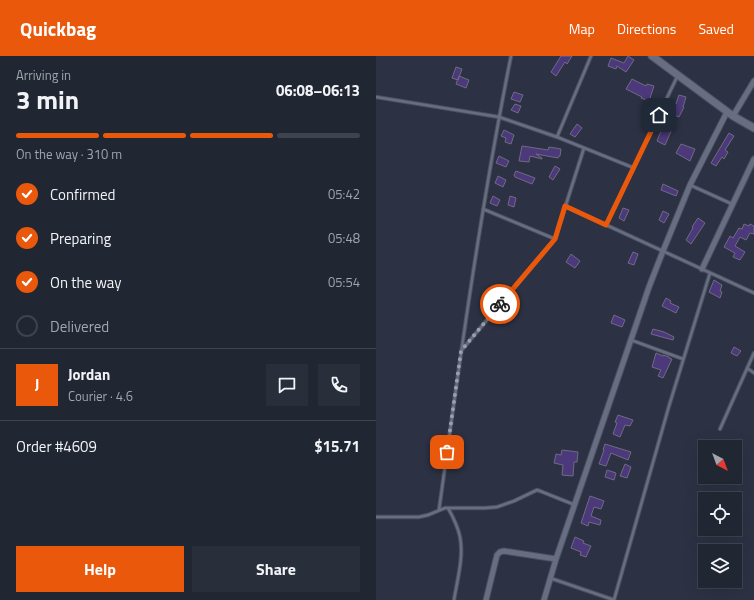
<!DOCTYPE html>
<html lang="en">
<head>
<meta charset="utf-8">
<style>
	body { margin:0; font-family:"Titillium Web",sans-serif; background:#292e3b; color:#f1f3f6; height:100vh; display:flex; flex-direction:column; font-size:15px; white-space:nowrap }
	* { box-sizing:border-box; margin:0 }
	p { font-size:13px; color:#a2a5ac }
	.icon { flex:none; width:22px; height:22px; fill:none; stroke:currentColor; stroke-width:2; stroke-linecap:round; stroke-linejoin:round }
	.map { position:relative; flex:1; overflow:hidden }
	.side { display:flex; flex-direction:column; background:#212633; width:376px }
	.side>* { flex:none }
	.needle { width:26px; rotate:139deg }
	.tools { position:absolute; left:322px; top:384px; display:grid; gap:8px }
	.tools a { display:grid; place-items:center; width:44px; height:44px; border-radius:0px; background:#212633; box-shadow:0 4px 16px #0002,0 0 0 1px #3e434e; font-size:20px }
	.pin { position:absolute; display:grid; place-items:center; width:34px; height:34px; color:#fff; margin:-17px; border-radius:8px; box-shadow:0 2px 6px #0006 }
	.courier { position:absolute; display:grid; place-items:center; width:40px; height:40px; margin:-20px; border:3px solid #ea580c; border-radius:50%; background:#fff; color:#222; box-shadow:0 1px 5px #0007 }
	.headline em { font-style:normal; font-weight:700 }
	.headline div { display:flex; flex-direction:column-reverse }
	.headline { display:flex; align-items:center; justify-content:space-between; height:68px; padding:0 16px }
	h1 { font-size:26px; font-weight:700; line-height:30px }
	.bar { display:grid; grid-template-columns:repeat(4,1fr); gap:6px 4px; align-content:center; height:48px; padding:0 16px }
	.bar i { height:5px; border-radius:3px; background:#3e434e }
	.bar .on { background:#ea580c }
	.bar p { grid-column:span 4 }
	.line { display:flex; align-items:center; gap:10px; padding:0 16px; border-top:1px solid #3e434e }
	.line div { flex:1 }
	.round { display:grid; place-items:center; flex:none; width:42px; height:42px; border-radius:0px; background:#292e3b }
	ol { padding:0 16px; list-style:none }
	li { display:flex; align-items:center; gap:12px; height:44px }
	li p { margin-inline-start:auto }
	li .icon { padding:4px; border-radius:50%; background:#ea580c; color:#fff; stroke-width:4 }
	li:last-child { color:#a2a5ac }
	li i { width:22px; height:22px; border:2px solid #3e434e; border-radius:50% }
	.primary-button { display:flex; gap:8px; margin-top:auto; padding:8px 16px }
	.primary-button a { flex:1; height:46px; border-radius:0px; background:#ea580c; color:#fff; font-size:16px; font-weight:700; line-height:46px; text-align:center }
	.primary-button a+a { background:#292e3b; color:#f1f3f6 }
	header { display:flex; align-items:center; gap:24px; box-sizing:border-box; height:56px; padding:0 20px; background:#ea580c; color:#fff }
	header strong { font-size:19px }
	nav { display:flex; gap:22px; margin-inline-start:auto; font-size:14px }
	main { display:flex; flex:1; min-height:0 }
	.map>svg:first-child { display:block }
	.building { fill:#4c397b; stroke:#6f6b80 }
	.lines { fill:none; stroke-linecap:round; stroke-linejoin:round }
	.lane-casing { stroke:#4b505f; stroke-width:4.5 }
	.street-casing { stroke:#4b505f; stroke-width:7 }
	.secondary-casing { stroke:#4b505f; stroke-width:9 }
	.lane { stroke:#676e82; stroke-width:2.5 }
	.street { stroke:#676e82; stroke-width:5 }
	.secondary { stroke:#676e82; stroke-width:7 }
	.done { stroke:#9a9fad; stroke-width:4; stroke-dasharray:0 7.2 }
	.route { stroke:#ea580c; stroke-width:5 }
</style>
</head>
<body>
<header>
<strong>Quickbag</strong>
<nav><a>Map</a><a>Directions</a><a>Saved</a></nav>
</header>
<main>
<section class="side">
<div class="headline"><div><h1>3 min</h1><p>Arriving in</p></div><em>06:08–06:13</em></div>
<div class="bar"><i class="on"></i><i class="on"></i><i class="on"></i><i></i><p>On the way · 310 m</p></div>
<ol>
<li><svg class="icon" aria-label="check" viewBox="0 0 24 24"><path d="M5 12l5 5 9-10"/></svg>Confirmed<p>05:42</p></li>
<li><svg class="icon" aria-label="check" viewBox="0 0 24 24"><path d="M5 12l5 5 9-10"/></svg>Preparing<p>05:48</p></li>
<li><svg class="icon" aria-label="check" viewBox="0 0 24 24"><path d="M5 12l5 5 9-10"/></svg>On the way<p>05:54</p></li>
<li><i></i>Delivered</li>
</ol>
<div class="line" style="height:72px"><b class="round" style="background:#ea580c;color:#fff">J</b><div><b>Jordan</b><p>Courier · 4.6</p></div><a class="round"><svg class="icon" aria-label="chat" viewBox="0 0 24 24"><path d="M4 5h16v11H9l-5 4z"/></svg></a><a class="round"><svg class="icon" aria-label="phone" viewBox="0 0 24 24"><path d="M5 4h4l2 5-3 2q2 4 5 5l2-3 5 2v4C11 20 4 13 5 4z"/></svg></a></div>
<div class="line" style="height:52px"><div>Order #4609</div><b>$15.71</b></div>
<div class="primary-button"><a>Help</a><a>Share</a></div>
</section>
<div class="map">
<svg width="378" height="544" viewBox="0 0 378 544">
	<rect width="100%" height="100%" fill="#2c3244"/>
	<path class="building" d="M185,0H196L191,8L189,6L180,20L175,16Z
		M252,0L258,4L250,16L241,10L240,13L232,10L235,2L248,7Z
		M80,11L86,13L82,24L76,22Z
		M83,20L93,24L90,32L80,28Z
		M256,23L270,30L271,28L278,30L273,45L265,42L266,41L250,33Z
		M138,36L147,39L144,46L135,43Z
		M303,39L310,41L307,51H308L303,61L298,59L293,69L297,71L289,89L281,85L285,75L282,74L292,52H291L294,45L300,48Z
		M139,48L145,50L142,57L135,54Z
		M201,68L206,72L199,81L194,78Z
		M128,74L138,79L135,88L129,86L130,82L125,80Z
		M353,77L358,80L349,94L352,96L348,103L346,101L340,110L335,107Z
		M305,88L319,93L314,105L300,97Z
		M146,90L172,94L173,91L185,93L184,100H183L182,102L160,98L166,102V103L154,100L153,106L143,105Z
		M123,100L133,105L130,111L120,107Z
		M179,110L184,113L177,124L173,121Z
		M140,115L159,122L156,128L139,121L138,119Z
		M122,120L130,124L127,131L119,127Z
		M287,128L302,135L300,140L285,134Z
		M117,140L124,144L121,150L114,147Z
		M134,140L140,142L138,151L132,149Z
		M247,152L253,154L248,165L243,162Z
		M287,155L293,158L288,167L283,164Z
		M322,162L329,167L315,188L310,184L317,172L316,171Z
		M368,168L373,170L374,168L378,170V178L374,177L370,184L364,181L359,190L369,196L364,204L357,201L359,197L348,191L354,180L357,182L363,172L366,173Z
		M257,196L262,198L258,209L252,207Z
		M195,198L204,205L199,212L190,206Z
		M338,224L346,229L344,235L346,236L344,242L333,236Z
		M290,242L295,245L294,247L303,251L300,257L286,250Z
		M238,259L249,264L246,271L235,267Z
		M277,273L288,276L298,281L297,284L275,278Z
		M358,291L365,295L361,300L355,297Z
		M280,297L287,300V299L293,301V302L296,303L287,322L282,320L285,314L276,311Z
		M242,359L257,364L254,370L249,369L244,381L237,378L241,367L239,366Z
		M229,388L255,396L252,404L235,397L230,410L223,408L228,394H227Z
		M186,394L202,396L201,406H198L197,420L186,419L187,409L178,407L180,398L185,399Z
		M249,408L255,411L251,422L244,420Z
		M231,414L240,417L238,424L229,421Z
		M214,440L228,445L225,453L218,451L215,460L225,464L224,469L213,466L212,470L205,467Z
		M199,481L208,485L207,487L215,490L210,501L204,499L205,496L195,492Z"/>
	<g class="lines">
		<defs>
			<path id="lane" d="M0,41L123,61L181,81L258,112
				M181,81L215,0
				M314,129L356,148
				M189,150L378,237
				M107,153L179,183
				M230,169L301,21
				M255,284L307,303
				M85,295L179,183L208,92
				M371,312L378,317
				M344,373L378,297
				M72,452C77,461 82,471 84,481C88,501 81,525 78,544
				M63,454C84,302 105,150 135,0
				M0,461H43L52,459L69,452H109L121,451L138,445L161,434L164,435L199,449
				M174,522L238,544
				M238,544L293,350L334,217"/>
			<path id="street" d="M357,60L378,25
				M326,213L378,103
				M110,544L121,499L124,496L128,495L180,503
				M168,544L180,503L273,231L287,195L314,129L351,56"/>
			<path id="secondary" d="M276,0L357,60L378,72"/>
		</defs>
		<use href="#lane" class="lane-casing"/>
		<use href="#street" class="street-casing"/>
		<use href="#secondary" class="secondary-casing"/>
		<use href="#lane" class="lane"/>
		<use href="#street" class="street"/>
		<use href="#secondary" class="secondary"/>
	</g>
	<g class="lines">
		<path class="done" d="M71,396L85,295L124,248"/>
		<path class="route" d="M124,248L179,183L189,150L230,169L283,59"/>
	</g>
</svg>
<div class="tools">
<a><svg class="needle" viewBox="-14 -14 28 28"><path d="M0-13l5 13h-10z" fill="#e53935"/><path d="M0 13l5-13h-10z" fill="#a2a5ac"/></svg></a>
<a><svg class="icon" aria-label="locate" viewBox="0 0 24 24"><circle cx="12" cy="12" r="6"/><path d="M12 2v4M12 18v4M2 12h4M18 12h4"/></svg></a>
<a><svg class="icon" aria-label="layers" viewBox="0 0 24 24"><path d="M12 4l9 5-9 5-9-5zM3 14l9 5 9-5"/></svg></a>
</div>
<div class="pin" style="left:71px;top:396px;background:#ea580c"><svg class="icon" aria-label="bag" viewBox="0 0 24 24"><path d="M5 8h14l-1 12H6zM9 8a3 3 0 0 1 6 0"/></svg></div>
<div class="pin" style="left:283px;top:59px;background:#1f2937"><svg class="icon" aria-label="home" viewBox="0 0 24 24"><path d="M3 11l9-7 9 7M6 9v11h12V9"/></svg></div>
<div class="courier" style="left:124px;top:248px"><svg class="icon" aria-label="bike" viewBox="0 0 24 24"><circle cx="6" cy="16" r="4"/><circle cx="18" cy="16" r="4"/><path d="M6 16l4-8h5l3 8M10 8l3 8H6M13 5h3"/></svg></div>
</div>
</main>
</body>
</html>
